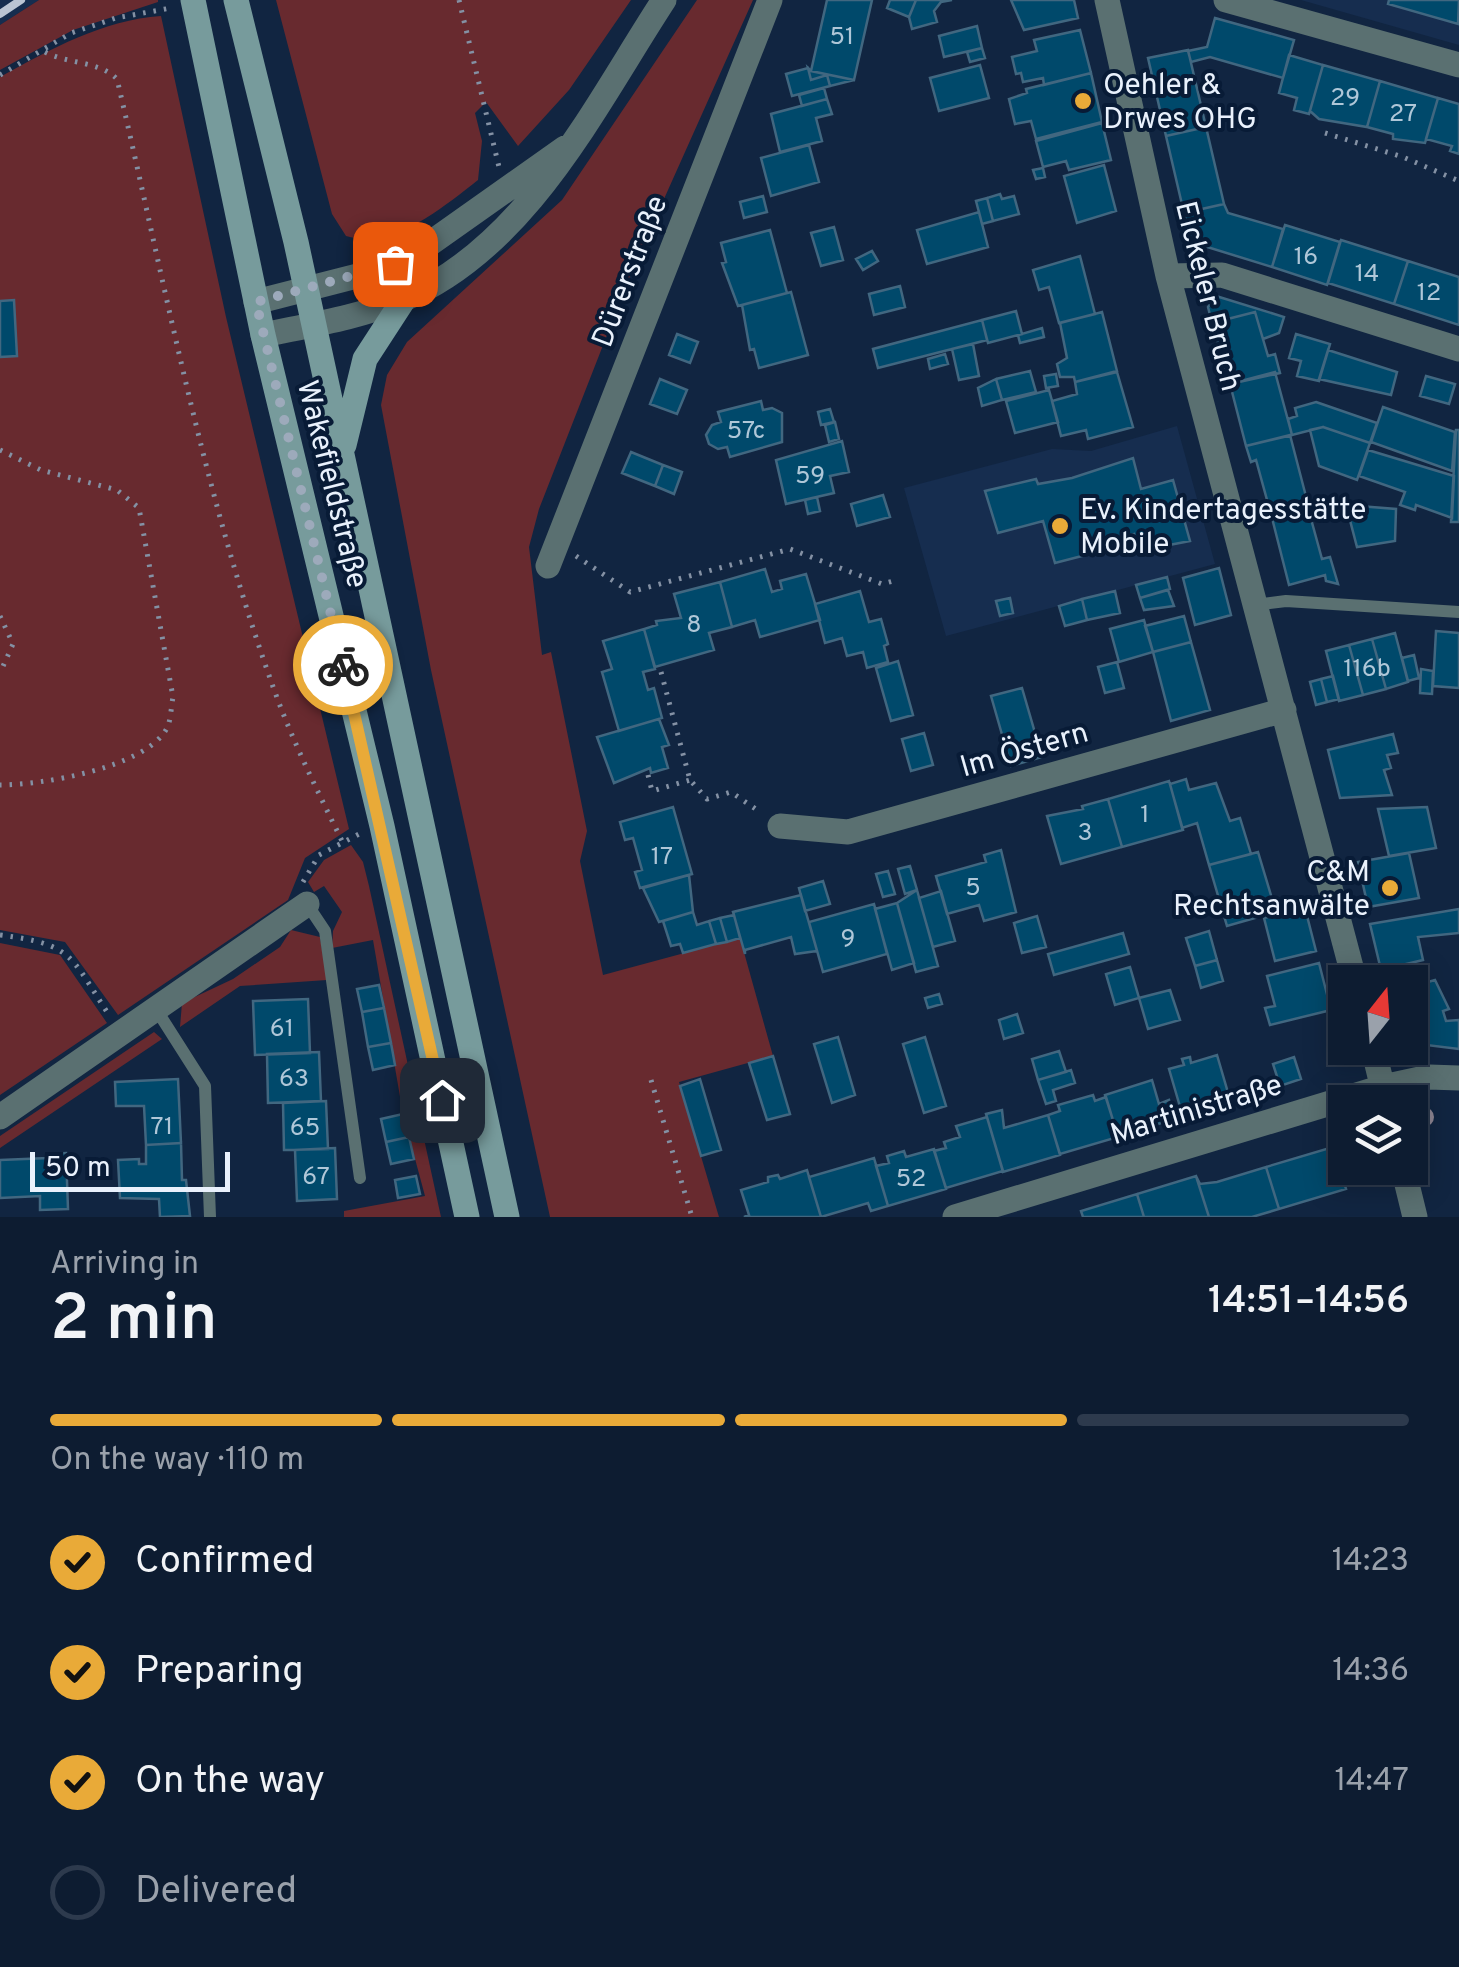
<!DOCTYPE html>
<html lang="en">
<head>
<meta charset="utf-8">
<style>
	body { margin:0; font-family:Overpass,sans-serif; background:#162539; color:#f1f3f6; height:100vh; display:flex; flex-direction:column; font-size:38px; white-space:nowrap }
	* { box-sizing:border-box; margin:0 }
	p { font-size:32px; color:#9aa1ab }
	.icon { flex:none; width:55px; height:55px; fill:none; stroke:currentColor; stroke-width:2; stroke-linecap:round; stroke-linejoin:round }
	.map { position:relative; height:1217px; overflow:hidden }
	.sheet { display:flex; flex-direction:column; background:#0d1c31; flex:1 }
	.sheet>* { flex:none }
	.needle { width:65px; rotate:17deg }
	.buttons { position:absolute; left:1328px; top:965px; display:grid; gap:20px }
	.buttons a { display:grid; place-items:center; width:100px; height:100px; border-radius:0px; background:#0d1c31; box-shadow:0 5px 25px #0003,0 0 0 2px #2d3a4d; font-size:50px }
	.scale { position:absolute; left:30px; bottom:25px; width:200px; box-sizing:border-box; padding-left:10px; border:5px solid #e9f1fc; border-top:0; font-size:28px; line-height:35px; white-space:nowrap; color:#e9f1fc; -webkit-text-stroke:8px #081b36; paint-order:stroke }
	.pin { position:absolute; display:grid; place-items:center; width:85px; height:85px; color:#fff; margin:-42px; border-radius:20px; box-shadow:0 5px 15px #0006 }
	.courier { position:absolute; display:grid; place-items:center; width:100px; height:100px; margin:-50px; border:8px solid #e9aa38; border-radius:50%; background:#fff; color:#222; box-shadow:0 2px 12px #0007 }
	.summary em { font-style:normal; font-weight:600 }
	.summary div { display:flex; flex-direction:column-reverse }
	.summary { display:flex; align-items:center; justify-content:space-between; height:170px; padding:0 50px }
	h1 { font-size:65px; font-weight:600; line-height:75px }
	.bar { display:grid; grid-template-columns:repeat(4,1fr); gap:15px 10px; align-content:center; height:120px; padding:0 50px }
	.bar i { height:12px; border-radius:8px; background:#2d3a4d }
	.bar .current { background:#e9aa38 }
	.bar p { grid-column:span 4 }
	ol { padding:0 50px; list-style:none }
	li { display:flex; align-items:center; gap:30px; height:110px }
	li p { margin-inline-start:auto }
	li .icon { padding:10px; border-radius:50%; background:#e9aa38; color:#111; stroke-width:4 }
	li:last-child { color:#9aa1ab }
	li i { width:55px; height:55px; border:5px solid #2d3a4d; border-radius:50% }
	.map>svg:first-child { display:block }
	.built { fill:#162d4f }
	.green { fill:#682a2f }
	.building { fill:#00496b; stroke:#416780; stroke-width:2.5 }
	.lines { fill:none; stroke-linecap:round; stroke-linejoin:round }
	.path { stroke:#8491a4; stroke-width:5; stroke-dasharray:2.5 8; stroke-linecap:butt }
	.service { stroke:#5a7071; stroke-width:12 }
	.minor { stroke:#5a7071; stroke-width:25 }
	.tertiary { stroke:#5a7071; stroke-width:25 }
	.secondary { stroke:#779b9c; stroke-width:25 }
	.rail { stroke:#bac4d3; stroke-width:8 }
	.tree { fill:#8c8491 }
	.done { stroke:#9daabb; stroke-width:10; stroke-dasharray:0 18 }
	.route { stroke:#e9aa38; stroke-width:12 }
	.poi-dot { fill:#e9aa38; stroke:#081b36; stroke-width:4 }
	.labels { text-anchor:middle; stroke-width:8; stroke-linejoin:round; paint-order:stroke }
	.number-label { font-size:25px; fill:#afc7d8 }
	.poi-label { font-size:30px; fill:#e9f1fc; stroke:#081b36; text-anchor:start }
	.street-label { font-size:30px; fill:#e9f1fc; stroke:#081b36 }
</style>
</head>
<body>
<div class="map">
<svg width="1459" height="1217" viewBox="0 0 1459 1217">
	<rect width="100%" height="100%" fill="#112541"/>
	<path class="built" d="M0,0H39L0,25Z
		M1301,0H1459V45Z
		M1177,426L1215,564L946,636L904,488L1052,449L1091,451Z"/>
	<path class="green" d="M39,0H158V2L73,30L0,70V25Z
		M276,0H631L569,90L518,146L486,102L475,113L482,141L478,180C442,208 393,250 346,236L332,214Z
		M697,0H753L634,266L539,509L529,547L542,655L551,652L587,831L580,861L603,975L740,938L773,1056L679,1082L719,1217H550L431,670L381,405L387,375L407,342L562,200Z
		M161,16L226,317L349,829L305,858L288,900L118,1015L65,942L0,930V77C51,49 103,20 161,16Z
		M351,845L363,862L369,886L441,1217H344V1211L425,1196L403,1114L373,940L332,948L333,931L342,912L324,886L314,892L308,882L324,860Z
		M291,930L320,937L327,980L240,986L180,1027L182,1003L233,979L280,947Z
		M0,943L60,955L107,1023L0,1095Z
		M154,1032L162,1039L0,1148V1136Z"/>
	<path class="building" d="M827,0H872L854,80L811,71Z
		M890,0H916L909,17L887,8Z
		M916,0H952L941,2L934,11L937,22L912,29L909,17Z
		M1011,0H1074L1078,18L1024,30Z
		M1389,0H1459L1458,24L1388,4Z
		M1215,18L1294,40L1283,78L1210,57L1191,62L1188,51L1207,47Z
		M977,26L982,48L944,57L939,36Z
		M1080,30L1091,73L1044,85L1043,78L1023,82L1021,73L1016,74L1012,57L1037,51L1034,40Z
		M982,48L985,58L970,62L967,52Z
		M1188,50L1206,127L1166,136L1148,58Z
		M1289,55L1323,65L1309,114L1294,110L1297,98L1279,93Z
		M980,65L989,98L939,111L930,78Z
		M1323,65L1380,81L1367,127L1319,119L1310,111Z
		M808,68L811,80L827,75L830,86L792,96L786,74Z
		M808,68L811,71L854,80L830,86L827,75L811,80Z
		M1091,73L1102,122L1036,139L1031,121L1015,124L1009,99L1027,93L1026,89Z
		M1380,81L1438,98L1425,143L1393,139V134L1367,127Z
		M824,88L827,99L802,106L799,95Z
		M1438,98L1459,104V154L1450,151L1452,146L1426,139Z
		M827,99L832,114L816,118L822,141L780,152L771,114Z
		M1102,123L1111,160L1069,170L1066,161L1043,167L1036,141Z
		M1206,127L1224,204L1184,213L1166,136Z
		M809,145L819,182L771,196L761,158Z
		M1104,165L1116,211L1077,223L1064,176Z
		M1043,168L1045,177L1036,179L1033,170Z
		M1000,194L1002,199L1014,196L1019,214L993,221L987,198Z
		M763,196L767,212L744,218L740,202Z
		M987,198L993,221L982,224L976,201Z
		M1224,204L1228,213L1283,229L1272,267L1191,242L1184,213Z
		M979,212L988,247L927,264L917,230Z
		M1285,225L1340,242L1327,285L1272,267Z
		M834,227L843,260L821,266L811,233Z
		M770,230L787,293L738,306L722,263L726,262L721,243Z
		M1341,240L1408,261L1394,304L1328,283Z
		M872,251L878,261L863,270L856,259Z
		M1080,256L1095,314L1059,323L1049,287L1039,290L1033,270Z
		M1408,261L1459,277V325L1394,304Z
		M900,286L905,307L874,315L869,294Z
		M791,292L808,355L759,368L754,349L750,350L742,305Z
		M1216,296L1284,317L1279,333L1263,339L1255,312L1212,323L1208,307Z
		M14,300L17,356L0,357V301Z
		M1016,311L1022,334L988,343L982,320Z
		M1102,312L1117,371L1075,382L1074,377H1060L1057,364L1067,358L1060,323Z
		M1255,312L1268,356L1275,354L1280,373L1230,384L1212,323Z
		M982,320L987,340L878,368L873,349Z
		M1042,328L1044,337L1020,343L1018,335Z
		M677,334L698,342L690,363L669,355Z
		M1296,334L1330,344L1319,381L1297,376L1301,361L1289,358Z
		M973,344L979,376L959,380L952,349Z
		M1328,350L1397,372L1391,395L1319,379Z
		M945,354L948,364L930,369L928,359Z
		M1030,371L1036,392L1002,400L996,379Z
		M1117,372L1133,427L1088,439L1086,430L1061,436L1052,401L1077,394L1075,382Z
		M1275,372L1292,435L1246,446L1230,384Z
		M1056,374L1058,386L1046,388L1044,376Z
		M1426,376L1455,384L1449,404L1420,396Z
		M660,379L687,390L677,414L650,404Z
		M996,379L1002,400L982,406L978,388Z
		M1049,390L1058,422L1015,433L1006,401Z
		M761,401L763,410L772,408L782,413V442L730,457L727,447L718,449L709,444L706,435L712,425L721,422L718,412Z
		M1316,402L1377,423L1370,443L1323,427L1292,435L1288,419L1297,416L1295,408Z
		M1383,407L1455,432L1452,471L1371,442Z
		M830,409L834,422L821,425L818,412Z
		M835,422L839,439L829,442L825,425Z
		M1323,427L1370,443L1357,480L1319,466L1310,430Z
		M1456,430H1459V522H1451Z
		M1290,435L1309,508L1272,518L1256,460L1251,462L1246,446Z
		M842,441L849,472L830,476L834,493L786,504L776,460Z
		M1368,450L1454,476L1452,518L1416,505L1415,510L1400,505L1405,492L1359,476Z
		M631,452L663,465L655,486L622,473Z
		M1133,458L1141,489L1173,480L1190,541L1138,551L1134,534L1103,543L1105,550L1055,563L1043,521L998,533L985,491L1036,479L1038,484L1072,478Z
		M663,465L682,472L674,494L655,486Z
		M883,495L890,517L857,526L851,504Z
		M817,497L820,511L808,514L805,500Z
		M1346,505L1396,509L1395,541L1357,547Z
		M1308,508L1322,559L1330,557L1338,584L1326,581L1325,575L1289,585L1272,518Z
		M1219,568L1231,615L1195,625L1183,578Z
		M765,569L772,592L782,589L780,581L806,574L820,620L760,637L755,620L732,627L720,582Z
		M1167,577L1170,589L1140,598L1136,585Z
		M720,582L732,627L709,633L714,650L655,667L644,629L657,625L656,621L681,618L674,594Z
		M1168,590L1174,606L1144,610L1140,598Z
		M860,591L869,622L881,619L888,644L884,646L888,662L867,668L863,652L847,656L842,638L825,643L815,604Z
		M1115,591L1120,613L1087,620L1082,599Z
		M1010,598L1013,613L1000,616L996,601Z
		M1082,599L1087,620L1065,626L1059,606Z
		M1184,616L1191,642L1153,652L1145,626Z
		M1144,620L1153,652L1119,662L1110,629Z
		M644,629L655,669L643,672L648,690L654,688L662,718L619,731L602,672L612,669L603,641Z
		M1436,631L1459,633V688L1433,686Z
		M1395,633L1408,682L1386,689L1372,639Z
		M1372,639L1386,689L1363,695L1349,645Z
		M1191,642L1210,710L1171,721L1153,652Z
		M1349,645L1363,695L1339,701L1326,651Z
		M1414,655L1419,678L1408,681L1402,658Z
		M898,661L913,715L891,721L876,668Z
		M1117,662L1124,688L1105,693L1098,667Z
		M1421,669L1433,671L1432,694L1420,693Z
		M1333,676L1339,699L1327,702L1321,679Z
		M1321,679L1327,702L1316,705L1310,682Z
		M1022,688L1042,757L1011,766L991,696Z
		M659,719L669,745L662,747L668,768L651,773L650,768L614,783L597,737Z
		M924,733L933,765L911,771L902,739Z
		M1393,734L1398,753L1387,755L1391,768L1384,770L1392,795L1340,798L1328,750Z
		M1186,779L1189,790L1216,783L1230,821L1240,818L1251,854L1209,865L1197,823L1182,828L1170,784Z
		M1169,781L1183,830L1122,847L1108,799Z
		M1108,799L1122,847L1061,864L1047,816L1083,809L1082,806Z
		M673,807L692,874L640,888L635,872L642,870L633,838L625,840L620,822Z
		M1427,807L1436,848L1389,856L1378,809Z
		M1001,850L1016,912L984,921L979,905L947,914L936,876L986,862L984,855Z
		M1258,852L1276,912L1227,926L1209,865Z
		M1409,853L1419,898L1368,907L1358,862Z
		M910,866L917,890L905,894L898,869Z
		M888,871L895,894L883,897L876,874Z
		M689,875L693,912L659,922L643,888Z
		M823,881L830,904L805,911L799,888Z
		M917,890L938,966L916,972L897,903Z
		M941,891L955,941L933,947L919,898Z
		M801,895L817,951L795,954L791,937L745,950V954L733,912Z
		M897,903L914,963L892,970L875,909Z
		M874,904L887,954L823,972L809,922Z
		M1305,908L1316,951L1275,961L1264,918Z
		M1459,909V933L1418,937L1423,960L1381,970L1370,924Z
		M693,912L697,925L709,921L716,944L683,953L680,944L671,946L663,921Z
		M734,915L740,938L727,942L720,918Z
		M1037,916L1046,947L1022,953L1014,923Z
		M720,918L727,942L716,944L709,921Z
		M1209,931L1217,960L1195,966L1186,938Z
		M1123,933L1129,954L1054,975L1048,954Z
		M1217,960L1223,981L1201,988L1195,966Z
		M1319,963L1331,1010L1270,1025L1265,1008L1275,1006L1267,976Z
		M1130,967L1139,998L1115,1005L1106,974Z
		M1435,980L1449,1009L1443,1011L1446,1021L1459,1020V1049L1410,1043V987Z
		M379,985L384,1008L362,1012L357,989Z
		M1170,990L1180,1020L1148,1029L1139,998Z
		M939,994L942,1004L928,1008L925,998Z
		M308,999L310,1053L255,1055L253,1001Z
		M384,1008L391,1043L368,1047L362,1012Z
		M1017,1014L1023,1033L1004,1039L999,1020Z
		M838,1037L855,1095L832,1103L814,1044Z
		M925,1037L946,1106L924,1113L903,1044Z
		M391,1043L395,1065L373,1070L368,1047Z
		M1059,1051L1066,1072L1038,1080L1032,1059Z
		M319,1052L321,1101L268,1103L267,1054Z
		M1217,1055L1231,1103L1183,1117L1169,1069L1184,1065L1182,1059L1190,1057L1191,1063Z
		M773,1056L790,1114L767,1120L749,1063Z
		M1294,1057L1301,1079L1280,1086L1273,1064Z
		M1071,1070L1075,1083L1053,1090L1056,1101L1046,1104L1038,1080Z
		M178,1079L181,1143L146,1145L144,1106H116L115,1082Z
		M700,1079L721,1150L701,1156L680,1086Z
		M1152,1080L1159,1104L1169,1100L1175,1119L1118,1136L1105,1095Z
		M1093,1095L1095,1101L1106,1097L1118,1137L1060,1154L1048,1115L1060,1111L1058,1105Z
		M326,1101L328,1149L284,1150L283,1103Z
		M1002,1110L1004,1128L1048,1115L1060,1155L1003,1172L986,1114Z
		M403,1114L409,1137L386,1142L381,1119Z
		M987,1117L1003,1171L946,1188L934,1151L946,1148L944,1142L960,1137L956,1126Z
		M409,1137L414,1159L391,1164L386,1142Z
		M181,1143L182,1180H186L190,1216L160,1217L159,1199L120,1198L118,1160L139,1159V1164H146V1145Z
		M1333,1147L1346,1189L1279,1209L1266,1167Z
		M335,1148L337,1199L297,1201L295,1150Z
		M934,1149L946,1189L888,1206L876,1166L889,1163L887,1156L904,1151L906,1157Z
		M66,1153L68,1209L40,1210V1196L0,1198V1160L48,1158V1154Z
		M874,1158L888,1206L871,1211L868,1203L821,1217L809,1177Z
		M1266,1167L1279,1209L1252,1217H1209L1196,1176L1200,1184L1217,1182Z
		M807,1170L821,1217H744L749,1215L741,1190L768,1182V1177L778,1175L780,1179Z
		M416,1176L420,1194L398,1198L395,1180Z
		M1196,1176L1209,1217H1144L1137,1194Z
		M1137,1194L1144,1217H1083L1081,1211Z"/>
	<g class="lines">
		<path class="path" d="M459,0L499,167
			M45,52C67,64 100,61 117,79C164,279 202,487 271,681C290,736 316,788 342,841
			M0,75L71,33L116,18L171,8
			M1325,133L1403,157L1459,181
			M0,450L41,470L117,490L139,508L173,697C171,707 171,720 167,728C146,768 41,785 0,785
			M576,556L630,592L790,549L882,584L897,580
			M0,616L13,644L0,673
			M661,672L690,780L707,799L731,792L760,812
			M648,775L652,791L690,780
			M303,882L319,855L361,833
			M0,935C72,944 70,955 107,1012
			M651,1080L692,1217"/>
		<path class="service" d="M1255,605L1286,601L1459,612
			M307,904L325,931L360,1178
			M156,1009L205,1086L210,1217"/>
		<path class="minor" d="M1107,0L1168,276L1355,982
			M1226,0L1459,65
			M1168,276L1222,275L1459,349
			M548,566L770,0
			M780,826L848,832L1284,710
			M1373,1048L1386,1101
			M0,1117L307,904
			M1403,1168L1415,1217
			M955,1217L1383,1087L1429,1077L1459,1078"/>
		<path class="tertiary" d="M256,302L361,275L418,252L565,148
			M263,335C310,325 360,317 404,299C527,247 594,107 664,0"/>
		<path class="secondary" d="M193,0L263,335L382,826L467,1217
			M236,0L296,242L507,1217
			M344,445L365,359L404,299"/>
		<path class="rail" d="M0,14L21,0"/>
	</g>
	<circle class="tree" cx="1424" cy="1117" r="10"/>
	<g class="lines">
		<path class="done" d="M343,665L256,302L395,264"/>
		<path class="route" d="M343,665L442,1100"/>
	</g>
	<g class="poi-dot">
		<circle cx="1083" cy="101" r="10"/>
		<circle cx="1060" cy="526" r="10"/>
		<circle cx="1390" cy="888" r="10"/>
	</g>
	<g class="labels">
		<g class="number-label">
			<text x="842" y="44">51</text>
			<text x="1345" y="105">29</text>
			<text x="1403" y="121">27</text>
			<text x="1306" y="264">16</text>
			<text x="1367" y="281">14</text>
			<text x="1429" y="300">12</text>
			<text x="746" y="438">57c</text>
			<text x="810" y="483">59</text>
			<text x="694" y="632">8</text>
			<text x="1367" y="676">116b</text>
			<text x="1145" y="822">1</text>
			<text x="1085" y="840">3</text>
			<text x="662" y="864">17</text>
			<text x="973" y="895">5</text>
			<text x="848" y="946">9</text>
			<text x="282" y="1036">61</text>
			<text x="294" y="1086">63</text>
			<text x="162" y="1134">71</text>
			<text x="305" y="1135">65</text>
			<text x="316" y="1184">67</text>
			<text x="911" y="1186">52</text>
		</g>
		<g class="poi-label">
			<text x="1103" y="94">Oehler &amp;<tspan x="1103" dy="34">Drwes OHG</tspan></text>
			<text x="1080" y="519">Ev. Kindertagesstätte<tspan x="1080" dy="34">Mobile</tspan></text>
			<text x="1370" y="881" text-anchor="end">C&amp;M<tspan x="1370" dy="34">Rechtsanwälte</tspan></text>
		</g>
		<g class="street-label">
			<text transform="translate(629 271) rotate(-69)" y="10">Dürerstraße</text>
			<text transform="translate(1209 296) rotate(76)" y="10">Eickeler Bruch</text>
			<text transform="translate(333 484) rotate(76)" y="10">Wakefieldstraße</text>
			<text transform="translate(1024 749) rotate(-16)" y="10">Im Östern</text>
			<text transform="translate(1196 1109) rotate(-17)" y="10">Martinistraße</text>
		</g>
	</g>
</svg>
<div class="buttons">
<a><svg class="needle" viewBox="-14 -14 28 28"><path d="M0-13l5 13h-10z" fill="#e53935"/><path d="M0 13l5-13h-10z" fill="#9aa1ab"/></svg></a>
<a><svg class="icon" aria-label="layers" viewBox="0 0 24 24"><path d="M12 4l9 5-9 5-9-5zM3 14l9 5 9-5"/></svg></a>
</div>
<div class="scale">50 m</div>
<div class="pin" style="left:395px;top:264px;background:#ea580c"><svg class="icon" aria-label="bag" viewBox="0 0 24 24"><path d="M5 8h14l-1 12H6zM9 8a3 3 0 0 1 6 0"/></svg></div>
<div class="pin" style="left:442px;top:1100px;background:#1f2937"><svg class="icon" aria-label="home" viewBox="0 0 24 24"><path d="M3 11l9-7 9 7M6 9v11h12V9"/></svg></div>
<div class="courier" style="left:343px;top:665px"><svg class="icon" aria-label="bike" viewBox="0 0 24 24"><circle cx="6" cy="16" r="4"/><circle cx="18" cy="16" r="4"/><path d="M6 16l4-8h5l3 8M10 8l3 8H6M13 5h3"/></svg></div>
</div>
<section class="sheet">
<div class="summary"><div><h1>2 min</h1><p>Arriving in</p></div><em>14:51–14:56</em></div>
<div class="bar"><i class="current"></i><i class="current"></i><i class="current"></i><i></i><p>On the way · 110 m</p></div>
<ol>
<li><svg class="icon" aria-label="check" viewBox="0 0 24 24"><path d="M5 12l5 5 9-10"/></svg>Confirmed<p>14:23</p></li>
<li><svg class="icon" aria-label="check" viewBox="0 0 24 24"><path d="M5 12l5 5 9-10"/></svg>Preparing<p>14:36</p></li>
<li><svg class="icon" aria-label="check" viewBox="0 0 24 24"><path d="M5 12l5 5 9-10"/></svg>On the way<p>14:47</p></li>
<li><i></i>Delivered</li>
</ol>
</section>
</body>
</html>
